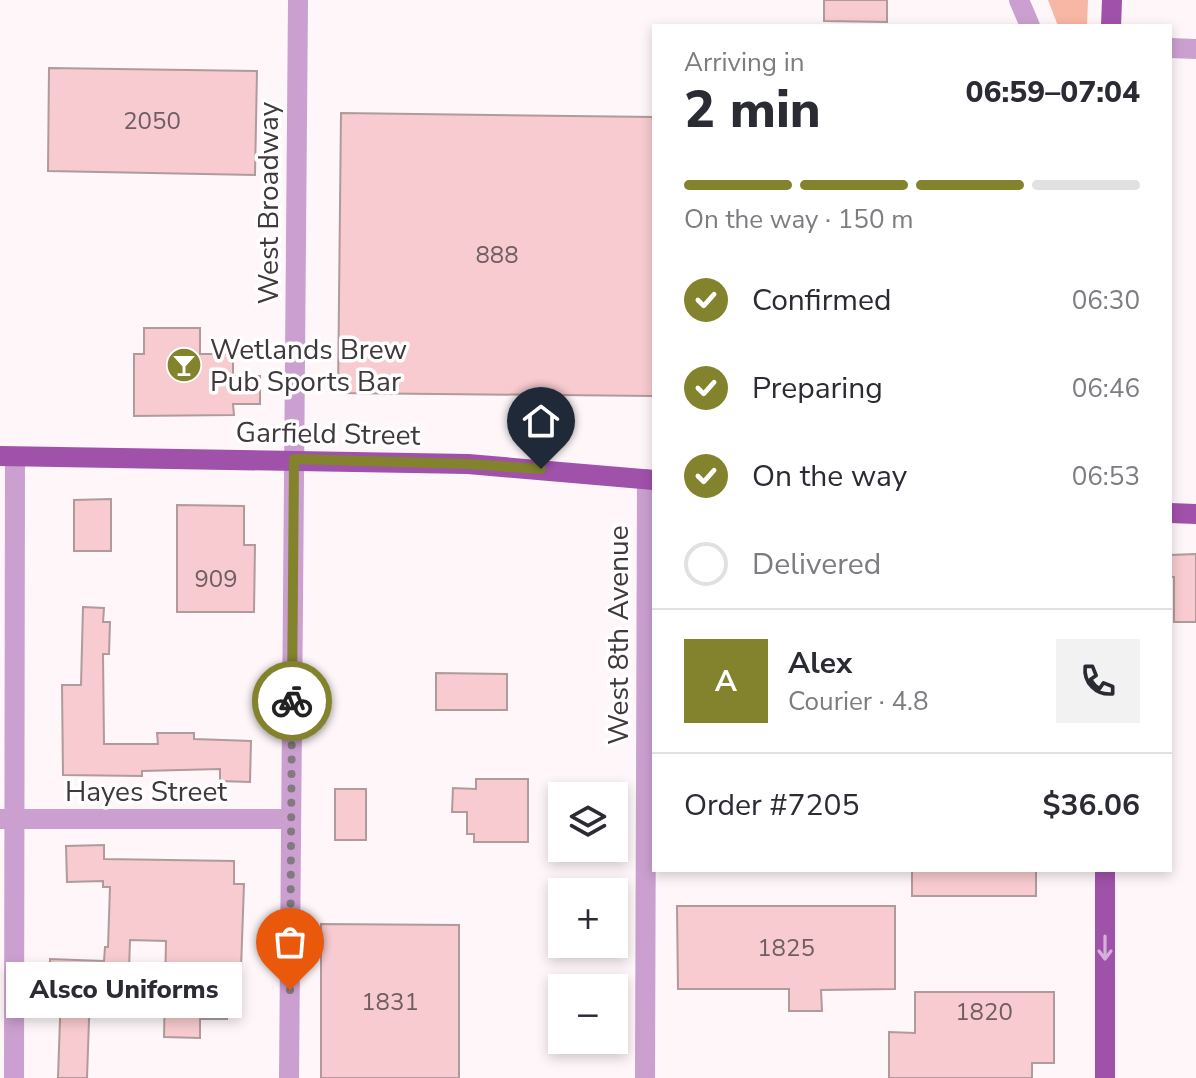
<!DOCTYPE html>
<html lang="en">
<head>
<meta charset="utf-8">
<style>
	body { margin:0; font-family:"Nunito Sans",sans-serif; background:#f2f2f3; color:#2b2b33; height:100vh; display:flex; flex-direction:column; font-size:30px; white-space:nowrap }
	* { box-sizing:border-box; margin:0 }
	p { font-size:26px; color:#7c7c81 }
	.icon { flex:none; width:44px; height:44px; fill:none; stroke:currentColor; stroke-width:2; stroke-linecap:round; stroke-linejoin:round }
	.map { position:relative; flex:1; overflow:hidden }
	.panel { position:absolute; left:652px; top:24px; width:520px; height:848px; display:flex; flex-direction:column; background:#fff; border-radius:0px; box-shadow:0 4px 12px #0003 }
	.panel>* { flex:none }
	.controls { position:absolute; left:548px; top:782px; display:grid; gap:16px }
	.controls a { display:grid; place-items:center; width:80px; height:80px; border-radius:0px; background:#fff; box-shadow:0 4px 12px #0003; font-size:40px }
	.pin { position:absolute; display:grid; place-items:center; width:68px; height:68px; color:#fff; margin:-82px -34px; border-radius:50% 50% 50% 0; rotate:-45deg; box-shadow:0 0 8px #0007 }
	.pin .icon { rotate:45deg }
	.courier { position:absolute; display:grid; place-items:center; width:80px; height:80px; margin:-40px; border:6px solid #82832c; border-radius:50%; background:#fff; color:#222; box-shadow:0 2px 10px #0007 }
	.bubble { position:absolute; height:56px; border-radius:0px; background:#fff; box-shadow:0 4px 12px #0003; font-size:26px; font-weight:800; line-height:56px; text-align:center }
	.head em { font-style:normal; font-weight:800 }
	.head div { display:flex; flex-direction:column-reverse }
	.head { display:flex; align-items:center; justify-content:space-between; height:136px; padding:0 32px }
	h1 { font-size:52px; font-weight:800; line-height:60px }
	.bar { display:grid; grid-template-columns:repeat(4,1fr); gap:12px 8px; align-content:center; height:96px; padding:0 32px }
	.bar i { height:10px; border-radius:6px; background:#e1e1e2 }
	.bar .current { background:#82832c }
	.bar p { grid-column:span 4 }
	.line { display:flex; align-items:center; gap:20px; padding:0 32px; border-top:2px solid #e1e1e2 }
	.line div { flex:1 }
	.round { display:grid; place-items:center; flex:none; width:84px; height:84px; border-radius:0px; background:#f2f2f3 }
	ol { padding:0 32px; list-style:none }
	li { display:flex; align-items:center; gap:24px; height:88px }
	li p { margin-inline-start:auto }
	li .icon { padding:8px; border-radius:50%; background:#82832c; color:#fff; stroke-width:4 }
	li:last-child { color:#7c7c81 }
	li i { width:44px; height:44px; border:4px solid #e1e1e2; border-radius:50% }
	.map>svg:first-child { display:block }
	.green { fill:#f8b6a4 }
	.building { fill:#f7cbcf; stroke:#b09a9c; stroke-width:2 }
	.lines { fill:none; stroke-linecap:round; stroke-linejoin:round }
	.minor { stroke:#cba0d0; stroke-width:20 }
	.major { stroke:#a051aa; stroke-width:20 }
	.oneway { stroke:#d4b1d9 }
	.done { stroke:#827a7e; stroke-width:8; stroke-dasharray:0 14.4 }
	.route { stroke:#82832c; stroke-width:10 }
	.labels { text-anchor:middle; stroke-width:7; stroke-linejoin:round; paint-order:stroke }
	.number-label { font-size:24px; fill:#6e5d61 }
	.street-label { font-size:28px; fill:#40383c; stroke:#fff }
	.poi-label { font-size:28px; fill:#40383c; stroke:#fff; text-anchor:start }
</style>
</head>
<body>
<div class="map">
<svg width="1196" height="1078" viewBox="0 0 1196 1078">
	<rect width="100%" height="100%" fill="#fef6f9"/>
	<path class="green" d="M1048,0H1088L1087,26H1058Z"/>
	<path class="building" d="M824,0H887V22L824,21Z
		M49,68L257,71L255,175L48,171Z
		M341,113L654,117V396L338,393Z
		M144,328H200V354H233V376H260V404H233L234,415L134,416V354H144Z
		M111,499V551H74V500Z
		M177,505L244,506V545H255L254,612H177Z
		M1196,554V622H1174V577H1170V555Z
		M83,607L104,608L103,622H110L109,654H103L104,744H158L157,733H194V739L251,741L250,782L220,781V769L142,771V776L63,775L62,685H81Z
		M436,673L507,674V710H436Z
		M476,779H528V842H474V834H467V812H452L453,788L476,789Z
		M335,789H366V840H335Z
		M104,845V859L234,861V884H244L240,997L227,996V1019H200V1038L164,1037L166,941L130,940L129,970H104V991H90L87,1078H58L61,990H49L50,959L104,961L105,947H108L110,887H103V881L67,882L66,846Z
		M912,870H1036V896H912Z
		M677,906H895V989L821,990L822,1011H789V989H678Z
		M321,924L459,925V1078H321Z
		M915,992H1054V1063H1032V1078H889V1032L915,1033Z"/>
	<g class="lines">
		<path class="minor" d="M1019,0L1030,26
			M1170,48L1196,49
			M0,819H291
			M14,1078L15,457
			M289,1078L298,0
			M645,1078L647,479"/>
		<path class="major" d="M1111,26L1112,0
			M0,456L468,464L654,480
			M1170,513L1196,514
			M1105,870V1078"/>
	</g>
	<defs><path id="oneway-shaft" d="M-6 0H5M1.5-3L5.5 0L1.5 3" fill="none" stroke-width="1.6" stroke-linecap="round" stroke-linejoin="round" transform="scale(2)"/></defs>
	<use class="oneway" href="#oneway-shaft" transform="translate(1105 948) rotate(90)"/>
	<g class="lines">
		<path class="done" d="M290,990L292,701"/>
		<path class="route" d="M292,701L294,459L468,464L541,469"/>
	</g>
	<defs>
		<symbol id="bar-disc" viewBox="-11 -11 22 22"><circle r="9.5" fill="#82832c" stroke="#fff"/><path d="M-6-5H6L.8 .8V4.5H3.5V6h-7V4.5H-.8V.8Z" fill="#fff"/></symbol>
	</defs>
	<g fill-rule="evenodd">
		<use href="#bar-disc" x="164" y="345" width="40" height="40"/>
	</g>
	<g class="labels">
		<g class="number-label">
			<text x="152" y="129">2050</text>
			<text x="497" y="263">888</text>
			<text x="216" y="587">909</text>
			<text x="786" y="956">1825</text>
			<text x="390" y="1010">1831</text>
			<text x="984" y="1020">1820</text>
		</g>
		<g class="street-label">
			<text transform="translate(268 203) rotate(-90)" y="10">West Broadway</text>
			<text transform="translate(328 433) rotate(1)" y="10">Garfield Street</text>
			<text transform="translate(618 635) rotate(-90)" y="10">West 8th Avenue</text>
			<text x="146" y="801">Hayes Street</text>
		</g>
		<g class="poi-label">
			<text x="210" y="359">Wetlands Brew<tspan x="210" dy="32">Pub Sports Bar</tspan></text>
		</g>
	</g>
</svg>
<div class="controls">
<a><svg class="icon" aria-label="layers" viewBox="0 0 24 24"><path d="M12 4l9 5-9 5-9-5zM3 14l9 5 9-5"/></svg></a>
<a>+</a>
<a>−</a>
</div>
<div class="pin" style="left:290px;top:990px;background:#ea580c"><svg class="icon" aria-label="bag" viewBox="0 0 24 24"><path d="M5 8h14l-1 12H6zM9 8a3 3 0 0 1 6 0"/></svg></div>
<div class="pin" style="left:541px;top:469px;background:#1f2937"><svg class="icon" aria-label="home" viewBox="0 0 24 24"><path d="M3 11l9-7 9 7M6 9v11h12V9"/></svg></div>
<div class="courier" style="left:292px;top:701px"><svg class="icon" aria-label="bike" viewBox="0 0 24 24"><circle cx="6" cy="16" r="4"/><circle cx="18" cy="16" r="4"/><path d="M6 16l4-8h5l3 8M10 8l3 8H6M13 5h3"/></svg></div>
<div class="bubble" style="left:6px;top:962px;width:236px">Alsco Uniforms</div>
<section class="panel">
<div class="head"><div><h1>2 min</h1><p>Arriving in</p></div><em>06:59–07:04</em></div>
<div class="bar"><i class="current"></i><i class="current"></i><i class="current"></i><i></i><p>On the way · 150 m</p></div>
<ol>
<li><svg class="icon" aria-label="check" viewBox="0 0 24 24"><path d="M5 12l5 5 9-10"/></svg>Confirmed<p>06:30</p></li>
<li><svg class="icon" aria-label="check" viewBox="0 0 24 24"><path d="M5 12l5 5 9-10"/></svg>Preparing<p>06:46</p></li>
<li><svg class="icon" aria-label="check" viewBox="0 0 24 24"><path d="M5 12l5 5 9-10"/></svg>On the way<p>06:53</p></li>
<li><i></i>Delivered</li>
</ol>
<div class="line" style="height:144px"><b class="round" style="background:#82832c;color:#fff">A</b><div><b>Alex</b><p>Courier · 4.8</p></div><a class="round"><svg class="icon" aria-label="phone" viewBox="0 0 24 24"><path d="M5 4h4l2 5-3 2q2 4 5 5l2-3 5 2v4C11 20 4 13 5 4z"/></svg></a></div>
<div class="line" style="height:104px"><div>Order #7205</div><b>$36.06</b></div>
</section>
</div>
</body>
</html>
